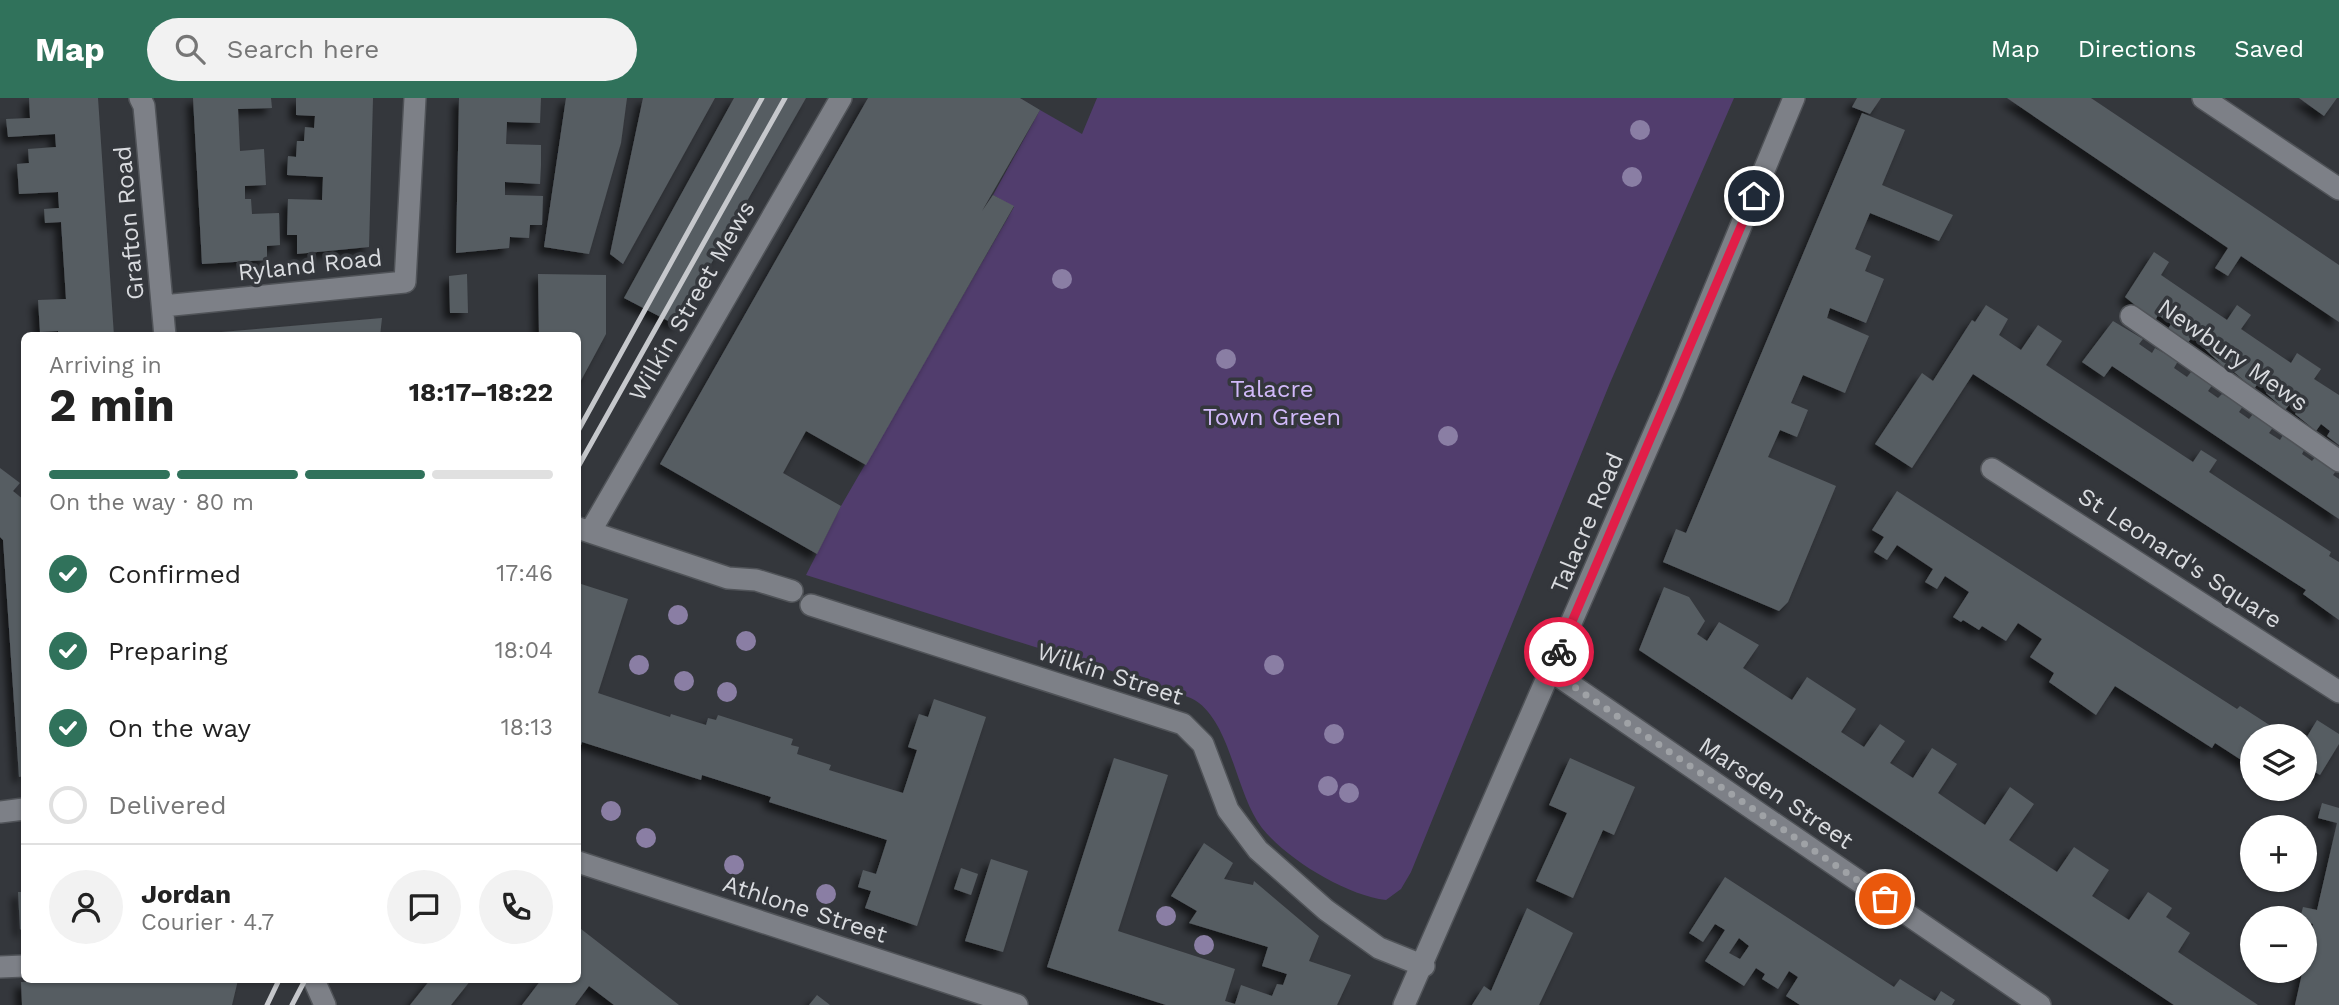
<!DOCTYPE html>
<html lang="en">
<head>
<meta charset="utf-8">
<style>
	body { margin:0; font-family:"Work Sans",sans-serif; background:#f2f2f2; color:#222; height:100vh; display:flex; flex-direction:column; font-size:26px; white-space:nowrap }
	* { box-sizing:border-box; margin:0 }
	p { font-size:23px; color:#767676 }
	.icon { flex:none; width:38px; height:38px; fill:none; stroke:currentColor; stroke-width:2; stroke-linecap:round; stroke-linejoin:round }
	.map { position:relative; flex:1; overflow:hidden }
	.details { position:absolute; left:21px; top:234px; width:560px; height:651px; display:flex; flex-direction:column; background:#fff; border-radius:10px; box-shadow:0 2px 5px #0004 }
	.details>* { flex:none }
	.controls { position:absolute; left:2240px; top:626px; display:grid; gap:14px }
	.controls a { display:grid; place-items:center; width:77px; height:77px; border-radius:50%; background:#fff; box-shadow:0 2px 5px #0004; font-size:35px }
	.pin { position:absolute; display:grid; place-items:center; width:60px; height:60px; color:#fff; margin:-30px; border:4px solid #fff; border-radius:50%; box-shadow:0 2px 7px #0007 }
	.courier { position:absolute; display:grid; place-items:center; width:70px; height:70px; margin:-35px; border:5px solid #e11d48; border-radius:50%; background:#fff; color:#222; box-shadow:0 2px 9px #0007 }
	.overview em { font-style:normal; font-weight:700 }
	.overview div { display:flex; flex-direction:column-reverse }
	.overview { display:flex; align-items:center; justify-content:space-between; height:119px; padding:0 28px }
	h1 { font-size:46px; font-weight:700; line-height:52px }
	.bar { display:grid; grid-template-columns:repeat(4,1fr); gap:10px 7px; align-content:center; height:84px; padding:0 28px }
	.bar i { height:9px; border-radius:5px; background:#e0e0e0 }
	.bar .active { background:#30725b }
	.bar p { grid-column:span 4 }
	.line { display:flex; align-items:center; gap:18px; padding:0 28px; border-top:2px solid #e0e0e0 }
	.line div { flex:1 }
	.round { display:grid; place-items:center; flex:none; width:74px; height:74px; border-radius:37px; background:#f2f2f2 }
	ol { padding:0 28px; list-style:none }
	li { display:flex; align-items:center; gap:21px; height:77px }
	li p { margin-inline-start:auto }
	li .icon { padding:7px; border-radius:50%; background:#30725b; color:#fff; stroke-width:4 }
	li:last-child { color:#767676 }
	li i { width:38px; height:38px; border:4px solid #e0e0e0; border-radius:50% }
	header { display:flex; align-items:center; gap:42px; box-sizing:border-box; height:98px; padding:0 35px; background:#30725b; color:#fff }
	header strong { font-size:33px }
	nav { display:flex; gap:38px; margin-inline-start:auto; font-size:24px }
	.search { width:490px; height:63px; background:#f2f2f2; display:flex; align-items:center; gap:18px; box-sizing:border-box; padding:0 24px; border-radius:38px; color:#767676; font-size:26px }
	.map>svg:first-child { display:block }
	.green { fill:#513d6d }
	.building { fill:#575d62; fill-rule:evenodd; filter:url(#shadow) }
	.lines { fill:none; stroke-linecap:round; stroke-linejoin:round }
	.minor-casing { stroke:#505358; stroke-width:24 }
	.minor { stroke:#7d8087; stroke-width:21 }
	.rail { stroke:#c6c8cc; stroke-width:5 }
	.tree { fill:#8a7ea4 }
	.done { stroke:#9fa2a6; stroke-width:7; stroke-dasharray:0 12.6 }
	.route { stroke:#e11d48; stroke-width:9 }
	.labels { text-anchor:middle; stroke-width:7; stroke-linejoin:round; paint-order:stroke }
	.street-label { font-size:24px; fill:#d9dbdf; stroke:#34373c }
	.park-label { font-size:24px; fill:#d1b9f9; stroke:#34373c }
</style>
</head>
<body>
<header>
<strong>Map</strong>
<div class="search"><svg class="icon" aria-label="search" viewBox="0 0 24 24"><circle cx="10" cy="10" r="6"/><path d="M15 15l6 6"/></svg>Search here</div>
<nav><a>Map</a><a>Directions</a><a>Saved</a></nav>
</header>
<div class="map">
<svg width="2339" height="907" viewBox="0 0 2339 907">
	<defs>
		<filter id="shadow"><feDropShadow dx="-6" dy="6" stdDeviation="3.5" flood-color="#0009"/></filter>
	</defs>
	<rect width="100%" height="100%" fill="#34373c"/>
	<path class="green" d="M1097,0H1734L1610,285L1411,774L1401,791L1386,802C1346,797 1288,762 1262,730C1236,696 1232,631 1199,605C1193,600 1182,597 1175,593L806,477L841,408L1014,109L993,97L1040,12L1082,36Z"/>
	<path class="building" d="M29,0H98L114,238H58V233L40,234L38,202L66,201L61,124L45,125L44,111L59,110L58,94L19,96L17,66L29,65L28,51L56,49L55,36L8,39L6,21L30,20Z
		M193,0H271L272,10L238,11L240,53L264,51L266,87L245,88V101H251L252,116L279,115L280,147L267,148V162L202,166Z
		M296,0H373L369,149L297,156V137H287L288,101L322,102L323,79L287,77L288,58L296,59L297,43H304L305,29L314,30L315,18L296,17Z
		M459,0H541L540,25L507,24L506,46L541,47V67L540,86L505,84V97L543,98L542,127H530L529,140L510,139L509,150L456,155Z
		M566,0H627L621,45L589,156L544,149Z
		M643,0H715L623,166L610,156Z
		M734,0H806L676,227L624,200Z
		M868,0H1020L1040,12L982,113L993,97L1014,108L866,367L806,333L783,375L841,408L817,456L660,366Z
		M1857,0H1881L1870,16L1852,9Z
		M2007,0H2091L2255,110L2339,167V224L2241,158L2228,178L2215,170L2228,150Z
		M2299,0H2337L2324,18Z
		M1862,15L1905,32L1882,87L1953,117L1939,143L1870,115L1855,151L1871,158L1865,173L1884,181L1866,225L1830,210L1827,220L1869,238L1857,266L1845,295L1803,277L1791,305L1808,312L1797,339L1780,332L1768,359L1836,388L1788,504L1779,513L1663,464L1676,431L1686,435Z
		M2154,154L2169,164L2161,177L2227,222L2237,207L2251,217L2241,231L2291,265L2297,255L2321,271L2314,281L2339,297V347L2327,338L2330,333L2321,326L2316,333L2295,316L2298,312L2290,306L2285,312L2266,295L2268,291L2259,284L2254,291L2234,274L2237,269L2228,263L2224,269L2192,239L2187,246L2168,231L2171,226L2158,217L2155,223L2125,199Z
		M467,176L468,215H450L449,178Z
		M538,176L606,177V236L578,288V238H539Z
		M1986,207L2008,221L1999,237L2021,252L2038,227L2062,243L2046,267L2193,364L2201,352L2217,362L2209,374L2331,454L2329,458L2339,464V522L2303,496L2306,492L1973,276L1912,370L1875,346L1922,275L1933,283L1972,222L1975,224Z
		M382,220L380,238H210V235Z
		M2113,223L2143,241L2139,246L2152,255L2155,250L2178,263L2174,270L2187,279L2191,274L2213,286L2208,293L2218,300L2222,296L2243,308L2239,314L2249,321L2253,316L2274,328L2269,335L2280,342L2283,337L2306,349L2302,356L2312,363L2316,358L2338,370L2333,377L2339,381V421L2112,268L2104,279L2082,264Z
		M0,370L20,385L13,393L24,402V678L19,679L3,442L0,439Z
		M1897,393L2237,611L2240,608L2288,639H2252V669L2215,645L2212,650L2115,588L2096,617L2049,584L2054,575L2030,559L2042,541L2018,525L2006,543L1982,528L1979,532L1963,522L1961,524L1953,519L1969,494L1945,478L1937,491L1925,484L1933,471L1897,447L1887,462L1874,454L1884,439L1872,432Z
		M578,485L628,501L598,595L670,619L671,616L706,627L708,620L716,622L718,617L793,641L791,647L799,649L797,656L831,667L829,672L903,695L917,652L908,649L919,616L928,619L934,601L986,619L917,828L865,810L871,793L858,789L863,772L876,776L887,742L769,704L771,699L702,677L701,682L582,644L578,657Z
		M1664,489L1689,499L1705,523L1697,536L1707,543L1719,524L1759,547L1743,570L1792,602L1807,579L1856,611L1841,634L1864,649L1880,626L1905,643L1890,665L1913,680L1932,650L1957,666L1938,695L1985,727L2010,689L2034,706L2009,742L2057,774L2074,749L2098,765L2109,772L2092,798L2129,822L2148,794L2172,810L2166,819L2190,835L2178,854L2258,907H2174L1639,552Z
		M2317,622L2339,636V646L2320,677L2305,668V642Z
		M1114,660L1168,677L1118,833L1235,871L1225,903L1235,906L1241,887L1272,898L1277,886L1283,887L1287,876L1262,868L1268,849L1189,825L1197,813L1171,798L1204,745L1233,765L1224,781L1253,787L1254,783L1319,838L1309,863L1351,877L1337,907H1166L1047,869Z
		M1570,660L1635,689L1614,737L1603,732L1573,800L1536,783L1567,715L1549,707Z
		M2322,705L2339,710V907H2295L2313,826L2300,821L2303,809L2317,812L2337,725L2318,720Z
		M991,761L1028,773L1003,854L965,843Z
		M961,770L978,776L971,797L954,791Z
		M1725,779L1894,889L1900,881L1935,903L1941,893L1955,902L1952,907H1800L1786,898L1798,879L1789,873L1778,891L1762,881L1765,876L1756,870L1744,888L1705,863L1725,832L1715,826L1703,844L1689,835ZM1739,840L1749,848L1740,861L1729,855Z
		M18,794H24V835L20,831Z
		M1527,810L1573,835L1539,907H1472L1484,888L1491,893Z
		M581,831L679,907H614L589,888L575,907H522L541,882H578V835Z
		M238,882L232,907H22L21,884Z
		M430,882H471L451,907H410Z
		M817,897L830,907H809Z"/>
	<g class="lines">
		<defs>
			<path id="minor" d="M140,0L144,8L165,238
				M2203,0L2339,91
				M163,208L405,184L415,0
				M2131,218L2339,363
				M1992,371L2339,594
				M578,430L728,480L756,482L792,493
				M590,434L841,0
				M811,507L1183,626L1203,646L1228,712L1258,752L1326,812L1379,850L1424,868
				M1551,573L2040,907
				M0,714L24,711
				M578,764L1017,907
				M0,869L24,868
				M314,882L325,907
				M1404,907L1672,294L1794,0"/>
		</defs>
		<use href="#minor" class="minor-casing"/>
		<use href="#minor" class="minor"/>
		<path class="rail" d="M578,333L762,0
			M578,369L785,0
			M267,907L279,882
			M292,907L305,882"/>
	</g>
	<g class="tree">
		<circle cx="1640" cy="32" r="10"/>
		<circle cx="1632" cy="79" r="10"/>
		<circle cx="1062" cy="181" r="10"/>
		<circle cx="1226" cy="261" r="10"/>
		<circle cx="1448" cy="338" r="10"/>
		<circle cx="678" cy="517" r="10"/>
		<circle cx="746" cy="543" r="10"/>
		<circle cx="639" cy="567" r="10"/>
		<circle cx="1274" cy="567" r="10"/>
		<circle cx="684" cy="583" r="10"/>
		<circle cx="727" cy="594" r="10"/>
		<circle cx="1334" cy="636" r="10"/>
		<circle cx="1328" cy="688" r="10"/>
		<circle cx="1349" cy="695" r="10"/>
		<circle cx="611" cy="713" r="10"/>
		<circle cx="646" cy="740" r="10"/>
		<circle cx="734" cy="767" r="10"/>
		<circle cx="826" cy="796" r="10"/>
		<circle cx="1166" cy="818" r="10"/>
		<circle cx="1204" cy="847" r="10"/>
	</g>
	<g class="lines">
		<path class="done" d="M1559,554L1551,573L1885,801"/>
		<path class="route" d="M1559,554L1754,98"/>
	</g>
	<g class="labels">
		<g class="street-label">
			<text transform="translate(129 125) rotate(-95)" y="8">Grafton Road</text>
			<text transform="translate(310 167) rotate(-6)" y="8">Ryland Road</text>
			<text transform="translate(692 203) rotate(-60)" y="8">Wilkin Street Mews</text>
			<text transform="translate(2233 257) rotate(35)" y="8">Newbury Mews</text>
			<text transform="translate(1587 425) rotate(-67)" y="8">Talacre Road</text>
			<text transform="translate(2180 460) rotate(33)" y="8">St Leonard's Square</text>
			<text transform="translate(1110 576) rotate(18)" y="8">Wilkin Street</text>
			<text transform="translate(1776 695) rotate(34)" y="8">Marsden Street</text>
			<text transform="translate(805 811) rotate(18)" y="8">Athlone Street</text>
		</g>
		<g class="park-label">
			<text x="1272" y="299">Talacre<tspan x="1272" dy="28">Town Green</tspan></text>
		</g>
	</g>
</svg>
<div class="controls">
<a><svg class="icon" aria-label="layers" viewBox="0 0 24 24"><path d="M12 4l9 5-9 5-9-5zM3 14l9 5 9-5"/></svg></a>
<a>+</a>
<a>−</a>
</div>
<div class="pin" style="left:1885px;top:801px;background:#ea580c"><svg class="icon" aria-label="bag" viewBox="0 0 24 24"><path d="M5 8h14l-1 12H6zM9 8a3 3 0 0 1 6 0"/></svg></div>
<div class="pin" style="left:1754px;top:98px;background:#1f2937"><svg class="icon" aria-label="home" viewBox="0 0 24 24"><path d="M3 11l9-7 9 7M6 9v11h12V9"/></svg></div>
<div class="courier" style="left:1559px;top:554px"><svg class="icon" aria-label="bike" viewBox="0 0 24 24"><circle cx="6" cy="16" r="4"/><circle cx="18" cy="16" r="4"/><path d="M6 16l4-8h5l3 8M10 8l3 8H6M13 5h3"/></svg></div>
<section class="details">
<div class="overview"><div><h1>2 min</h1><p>Arriving in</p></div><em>18:17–18:22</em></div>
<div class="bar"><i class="active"></i><i class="active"></i><i class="active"></i><i></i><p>On the way · 80 m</p></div>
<ol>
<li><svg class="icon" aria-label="check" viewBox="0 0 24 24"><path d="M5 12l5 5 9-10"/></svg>Confirmed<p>17:46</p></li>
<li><svg class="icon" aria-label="check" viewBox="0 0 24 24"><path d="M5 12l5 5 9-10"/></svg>Preparing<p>18:04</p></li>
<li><svg class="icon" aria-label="check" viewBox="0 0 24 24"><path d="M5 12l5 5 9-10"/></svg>On the way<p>18:13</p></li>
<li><i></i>Delivered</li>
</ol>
<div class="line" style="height:126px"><a class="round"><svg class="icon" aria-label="person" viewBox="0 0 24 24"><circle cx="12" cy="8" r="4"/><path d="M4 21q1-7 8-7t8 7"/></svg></a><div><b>Jordan</b><p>Courier · 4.7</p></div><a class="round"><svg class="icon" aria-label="chat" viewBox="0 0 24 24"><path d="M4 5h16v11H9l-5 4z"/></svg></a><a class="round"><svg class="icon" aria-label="phone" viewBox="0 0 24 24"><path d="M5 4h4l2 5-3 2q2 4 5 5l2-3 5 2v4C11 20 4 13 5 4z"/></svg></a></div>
</section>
</div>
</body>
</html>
